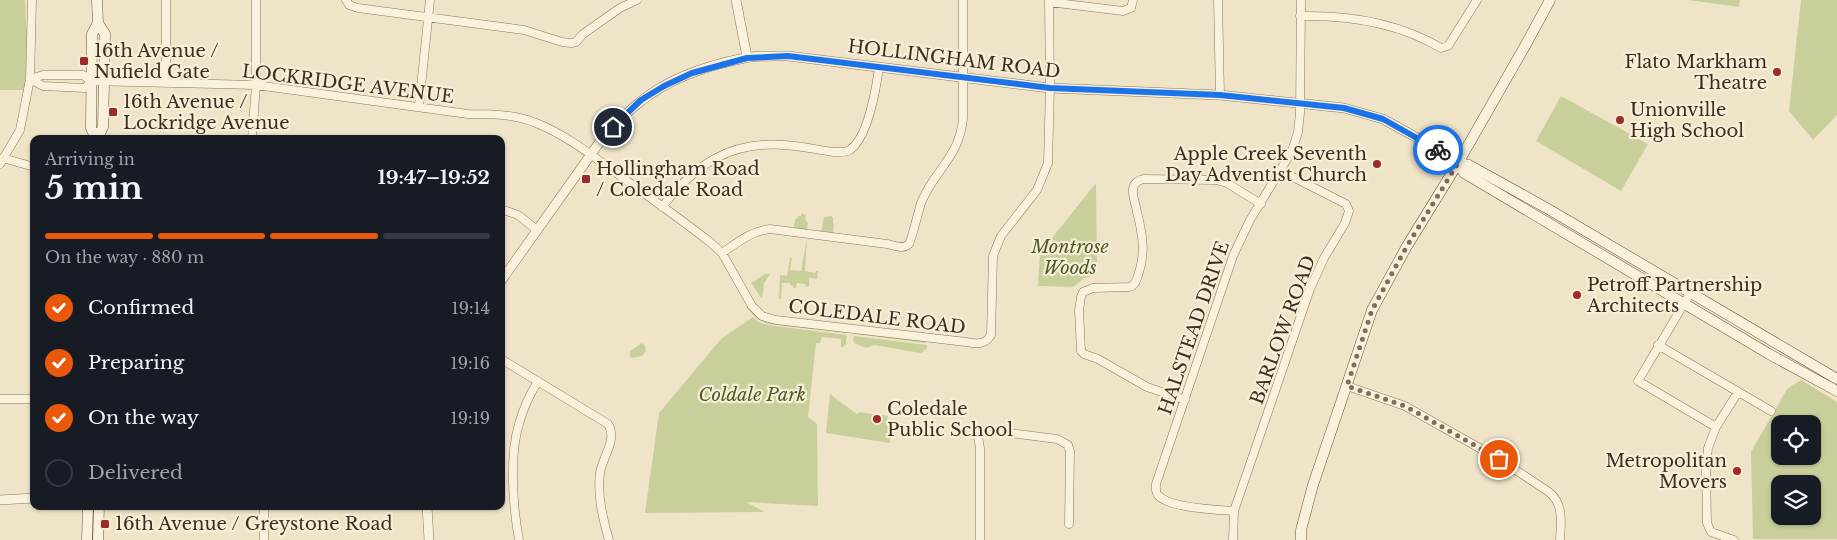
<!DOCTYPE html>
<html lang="en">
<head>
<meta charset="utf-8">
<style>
	body { margin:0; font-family:"Libre Baskerville",serif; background:#20242c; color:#f1f3f6; height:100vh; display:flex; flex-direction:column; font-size:19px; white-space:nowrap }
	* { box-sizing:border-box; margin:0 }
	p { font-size:16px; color:#9ea1a6 }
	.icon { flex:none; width:28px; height:28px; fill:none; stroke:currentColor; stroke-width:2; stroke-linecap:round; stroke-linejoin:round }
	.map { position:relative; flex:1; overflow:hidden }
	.panel { position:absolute; left:30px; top:135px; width:475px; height:375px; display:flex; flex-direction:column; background:#171b24; border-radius:10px; box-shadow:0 1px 4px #0004 }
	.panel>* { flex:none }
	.buttons { position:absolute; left:1771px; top:415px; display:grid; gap:10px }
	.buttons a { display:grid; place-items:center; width:50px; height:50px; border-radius:10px; background:#171b24; box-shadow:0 1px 4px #0004; font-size:25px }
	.pin { position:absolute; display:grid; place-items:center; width:42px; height:42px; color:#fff; margin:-21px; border:2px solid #fff; border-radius:50%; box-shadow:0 1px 5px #0007 }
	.courier { position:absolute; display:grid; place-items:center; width:50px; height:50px; margin:-25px; border:4px solid #1a73e8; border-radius:50%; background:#fff; color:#222; box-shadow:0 1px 6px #0007 }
	.overview em { font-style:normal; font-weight:800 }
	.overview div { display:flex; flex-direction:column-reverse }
	.overview { display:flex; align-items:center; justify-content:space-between; height:85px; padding:0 15px }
	h1 { font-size:32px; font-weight:800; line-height:38px }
	.bar { display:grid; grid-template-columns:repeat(4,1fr); gap:8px 5px; align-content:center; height:60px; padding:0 15px }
	.bar i { height:6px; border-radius:4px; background:#363941 }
	.bar .active { background:#ea580c }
	.bar p { grid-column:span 4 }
	ol { padding:0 15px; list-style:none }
	li { display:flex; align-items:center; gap:15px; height:55px }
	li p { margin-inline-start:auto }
	li .icon { padding:5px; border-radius:50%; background:#ea580c; color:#fff; stroke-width:4 }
	li:last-child { color:#9ea1a6 }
	li i { width:28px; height:28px; border:2px solid #363941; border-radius:50% }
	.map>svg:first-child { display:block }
	.green { fill:#c9cf9b; fill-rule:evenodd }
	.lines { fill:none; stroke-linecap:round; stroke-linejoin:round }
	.minor-casing { stroke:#8d765c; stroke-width:9 }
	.tertiary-casing { stroke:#8d765c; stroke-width:10 }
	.secondary-casing { stroke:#6f573f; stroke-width:11 }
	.minor { stroke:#faf1dc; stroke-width:8 }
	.tertiary { stroke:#faf1dc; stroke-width:9 }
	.secondary { stroke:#faf1dc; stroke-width:10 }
	.done { stroke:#7c6e5b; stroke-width:5; stroke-dasharray:0 9 }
	.route { stroke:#1a73e8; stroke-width:6 }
	.poi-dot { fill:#9e2a2b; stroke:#f7eed8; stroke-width:2 }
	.labels { text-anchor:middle; stroke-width:4.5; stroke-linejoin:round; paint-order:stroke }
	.poi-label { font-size:18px; fill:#3d2e20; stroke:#f7eed8; text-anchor:start }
	.street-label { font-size:18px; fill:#3d2e20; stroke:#f7eed8 }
	.park-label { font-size:18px; font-style:italic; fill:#4d5a26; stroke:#f7eed8 }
</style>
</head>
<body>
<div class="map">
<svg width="1837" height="540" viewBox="0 0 1837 540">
	<rect width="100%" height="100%" fill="#f0e4c8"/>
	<path class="green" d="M0,0H25L27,38L25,90H0Z
		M1688,0H1740L1739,7Z
		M1801,0H1837V115L1813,140L1789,111Z
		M1561,96L1648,144L1621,191L1536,141Z
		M1096,183L1097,274L1083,279L1073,287L1038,286L1040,253Z
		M801,213L806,215L805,220L808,223L807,230L794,228L795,219H797L798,216H801Z
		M831,216L833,218V223L834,224L833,233L821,231L824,217Z
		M807,238L805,271L815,273L816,271H818L817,279L809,278V287L805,286V284L797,283L796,288H793V286L790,285V283H782L781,299H779L780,275L787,276L790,258H792L790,270L801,271Z
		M765,274H770L764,283L762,299L751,283Z
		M749,306L757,315L844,331L846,333L767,324L756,318L746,307Z
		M753,317L758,322L767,325L847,335L846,344L843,347H841V339L822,337L820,343H816L808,417L817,424L818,506L746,502L765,512L645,513L659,413L721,339Z
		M857,332L924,340L926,343L855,334Z
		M854,336L927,345V348L921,353L874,345L866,348L854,343L853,340Z
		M642,343L645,346L646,351L642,356L632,358L630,356V351Z
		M1801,380L1837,402V539H1753L1751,452L1787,389ZM1780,424H1812V456H1780ZM1780,484H1812V516H1780Z
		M830,394L857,414L859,412L888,416L887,420L893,421L890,443L826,433Z"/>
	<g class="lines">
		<defs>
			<path id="minor" d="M166,0V83
				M346,0L349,5L358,8L524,30L562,42L571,43L576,42L583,34L620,8L637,0
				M1218,0L1220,95
				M1049,2L1123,11L1131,8L1133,0
				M1300,16C1349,15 1399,23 1441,48L1448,46L1477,0
				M30,79L43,86L85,88L91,81
				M30,79L43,75H83L91,81
				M91,81L256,85L468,114C491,114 514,114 536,123C569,136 598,160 627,181C655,201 683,221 710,242L722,253L752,306L762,316L776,320L966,342C977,344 985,345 991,335L993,256L1001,236L1037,190L1048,163L1050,88L1049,0
				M419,106L430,0
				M252,139L256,85V0
				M3,158L34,167
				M0,164L20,130L30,79L32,0
				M662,207C695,165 729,141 784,145C801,146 818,150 834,152C840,152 845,153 850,150C868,137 876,89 879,68
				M501,209L518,215L537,230
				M722,253C737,243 751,231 770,229L887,244C894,245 903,250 909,244C911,241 919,210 921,203C934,170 960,157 963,118V0
				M1691,292L1638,381L1716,427
				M1658,345L1771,411
				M501,359L608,424C618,439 602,458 600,473C597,496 603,519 609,540
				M1347,386L1405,406L1499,459L1549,492C1564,504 1561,523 1560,540
				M0,399H34
				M1185,400L1147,387L1098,359L1084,354L1081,351L1079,310L1081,297L1083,292L1093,288L1129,287C1136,285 1137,279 1139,272C1146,252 1142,232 1137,212C1136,204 1132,196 1133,189C1134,183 1138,180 1144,179L1216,180L1227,183L1261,204
				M1234,511C1218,510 1168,508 1158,495C1155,492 1156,488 1156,484L1233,256L1250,220L1292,151L1298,132L1300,113L1301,0
				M264,540V506
				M519,540C513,507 509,456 519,424C523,409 530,394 538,381
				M980,540V448L978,437L980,433L986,430L1057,439L1068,445L1070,451L1069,524
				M1233,540L1234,511L1310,289L1324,258L1345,223L1349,211L1346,204L1281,171
				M1734,540L1711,532L1707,523L1706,468L1708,448L1716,427L1738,392"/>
			<path id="tertiary" d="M736,0L747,57
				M501,281L604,136C616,124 627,112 640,102C669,78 709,65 745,58C759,55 774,56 788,56L1050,88L1220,95L1344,108L1383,119L1412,135L1458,163
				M0,500L34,498
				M427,506L429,540"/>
			<path id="secondary" d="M96,139L91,128L92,34L98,23
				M97,139L103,127L105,34L98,23L97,0
				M1458,163L1464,173L1769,354L1837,391
				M1458,163L1469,165L1550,210L1837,379
				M87,540L88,506
				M98,540L99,506
				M1301,540V530L1313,485L1372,310L1407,246L1458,163L1525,46L1550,0"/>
		</defs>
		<use href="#minor" class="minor-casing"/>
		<use href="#tertiary" class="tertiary-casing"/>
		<use href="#secondary" class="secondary-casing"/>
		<use href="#minor" class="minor"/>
		<use href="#tertiary" class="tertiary"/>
		<use href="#secondary" class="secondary"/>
	</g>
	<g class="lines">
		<path class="done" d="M1438,150L1458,163L1407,246L1372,310L1347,386L1405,406L1499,459"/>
		<path class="route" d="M613,127L641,100L664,86L692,73L747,58L788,56L1050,88L1220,95L1344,108L1383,119L1438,150"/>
	</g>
	<g class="poi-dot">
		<rect x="79" y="56" width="10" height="10" rx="2.5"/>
		<circle cx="1777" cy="72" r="5"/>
		<rect x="108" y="107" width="10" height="10" rx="2.5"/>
		<circle cx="1620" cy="120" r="5"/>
		<circle cx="1377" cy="164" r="5"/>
		<rect x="581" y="174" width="10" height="10" rx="2.5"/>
		<circle cx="1577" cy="295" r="5"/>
		<circle cx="877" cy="419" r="5"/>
		<circle cx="1737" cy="471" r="5"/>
		<rect x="100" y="519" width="10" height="10" rx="2.5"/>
	</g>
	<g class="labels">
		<g class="poi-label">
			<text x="94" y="57">16th Avenue /<tspan x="94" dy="21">Nufield Gate</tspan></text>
			<text x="1767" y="68" text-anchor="end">Flato Markham<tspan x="1767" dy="21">Theatre</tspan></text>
			<text x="123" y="108">16th Avenue /<tspan x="123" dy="21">Lockridge Avenue</tspan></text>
			<text x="1630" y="116">Unionville<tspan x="1630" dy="21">High School</tspan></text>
			<text x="1367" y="160" text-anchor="end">Apple Creek Seventh<tspan x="1367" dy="21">Day Adventist Church</tspan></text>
			<text x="596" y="175">Hollingham Road<tspan x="596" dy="21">/ Coledale Road</tspan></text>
			<text x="1587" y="291">Petroff Partnership<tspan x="1587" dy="21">Architects</tspan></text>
			<text x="887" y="415">Coledale<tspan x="887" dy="21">Public School</tspan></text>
			<text x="1727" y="467" text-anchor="end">Metropolitan<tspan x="1727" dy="21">Movers</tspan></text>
			<text x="115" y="530">16th Avenue / Greystone Road</text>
		</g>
		<g class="street-label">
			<text transform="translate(954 59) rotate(7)" y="6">HOLLINGHAM ROAD</text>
			<text transform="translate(348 84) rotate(7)" y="6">LOCKRIDGE AVENUE</text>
			<text transform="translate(877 317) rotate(7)" y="6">COLEDALE ROAD</text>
			<text transform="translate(1194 328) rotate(-71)" y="6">HALSTEAD DRIVE</text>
			<text transform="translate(1283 330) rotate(-70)" y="6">BARLOW ROAD</text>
		</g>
		<g class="park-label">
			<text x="1070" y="253">Montrose<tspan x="1070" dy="21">Woods</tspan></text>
			<text x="752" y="401">Coldale Park</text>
		</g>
	</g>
</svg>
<div class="buttons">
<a><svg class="icon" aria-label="locate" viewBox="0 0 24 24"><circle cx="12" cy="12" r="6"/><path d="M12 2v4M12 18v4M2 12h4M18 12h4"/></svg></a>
<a><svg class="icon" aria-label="layers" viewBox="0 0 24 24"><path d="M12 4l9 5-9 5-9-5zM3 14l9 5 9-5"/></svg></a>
</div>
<div class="pin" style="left:1499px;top:459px;background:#ea580c"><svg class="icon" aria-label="bag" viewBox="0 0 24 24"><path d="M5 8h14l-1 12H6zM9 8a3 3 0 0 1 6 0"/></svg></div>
<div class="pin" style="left:613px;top:127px;background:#1f2937"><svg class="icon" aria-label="home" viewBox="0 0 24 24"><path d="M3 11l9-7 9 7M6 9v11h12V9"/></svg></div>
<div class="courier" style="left:1438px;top:150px"><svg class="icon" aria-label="bike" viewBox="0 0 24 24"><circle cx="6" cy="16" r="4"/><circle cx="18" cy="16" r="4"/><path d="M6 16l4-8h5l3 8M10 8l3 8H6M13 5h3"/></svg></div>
<section class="panel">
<div class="overview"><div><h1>5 min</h1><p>Arriving in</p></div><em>19:47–19:52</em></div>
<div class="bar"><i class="active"></i><i class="active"></i><i class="active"></i><i></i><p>On the way · 880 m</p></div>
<ol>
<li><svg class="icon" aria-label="check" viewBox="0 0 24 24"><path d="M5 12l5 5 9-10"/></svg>Confirmed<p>19:14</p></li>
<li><svg class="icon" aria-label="check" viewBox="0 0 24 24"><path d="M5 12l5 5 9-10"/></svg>Preparing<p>19:16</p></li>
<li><svg class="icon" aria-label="check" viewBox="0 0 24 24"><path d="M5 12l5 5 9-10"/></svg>On the way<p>19:19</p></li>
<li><i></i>Delivered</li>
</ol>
</section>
</div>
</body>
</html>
